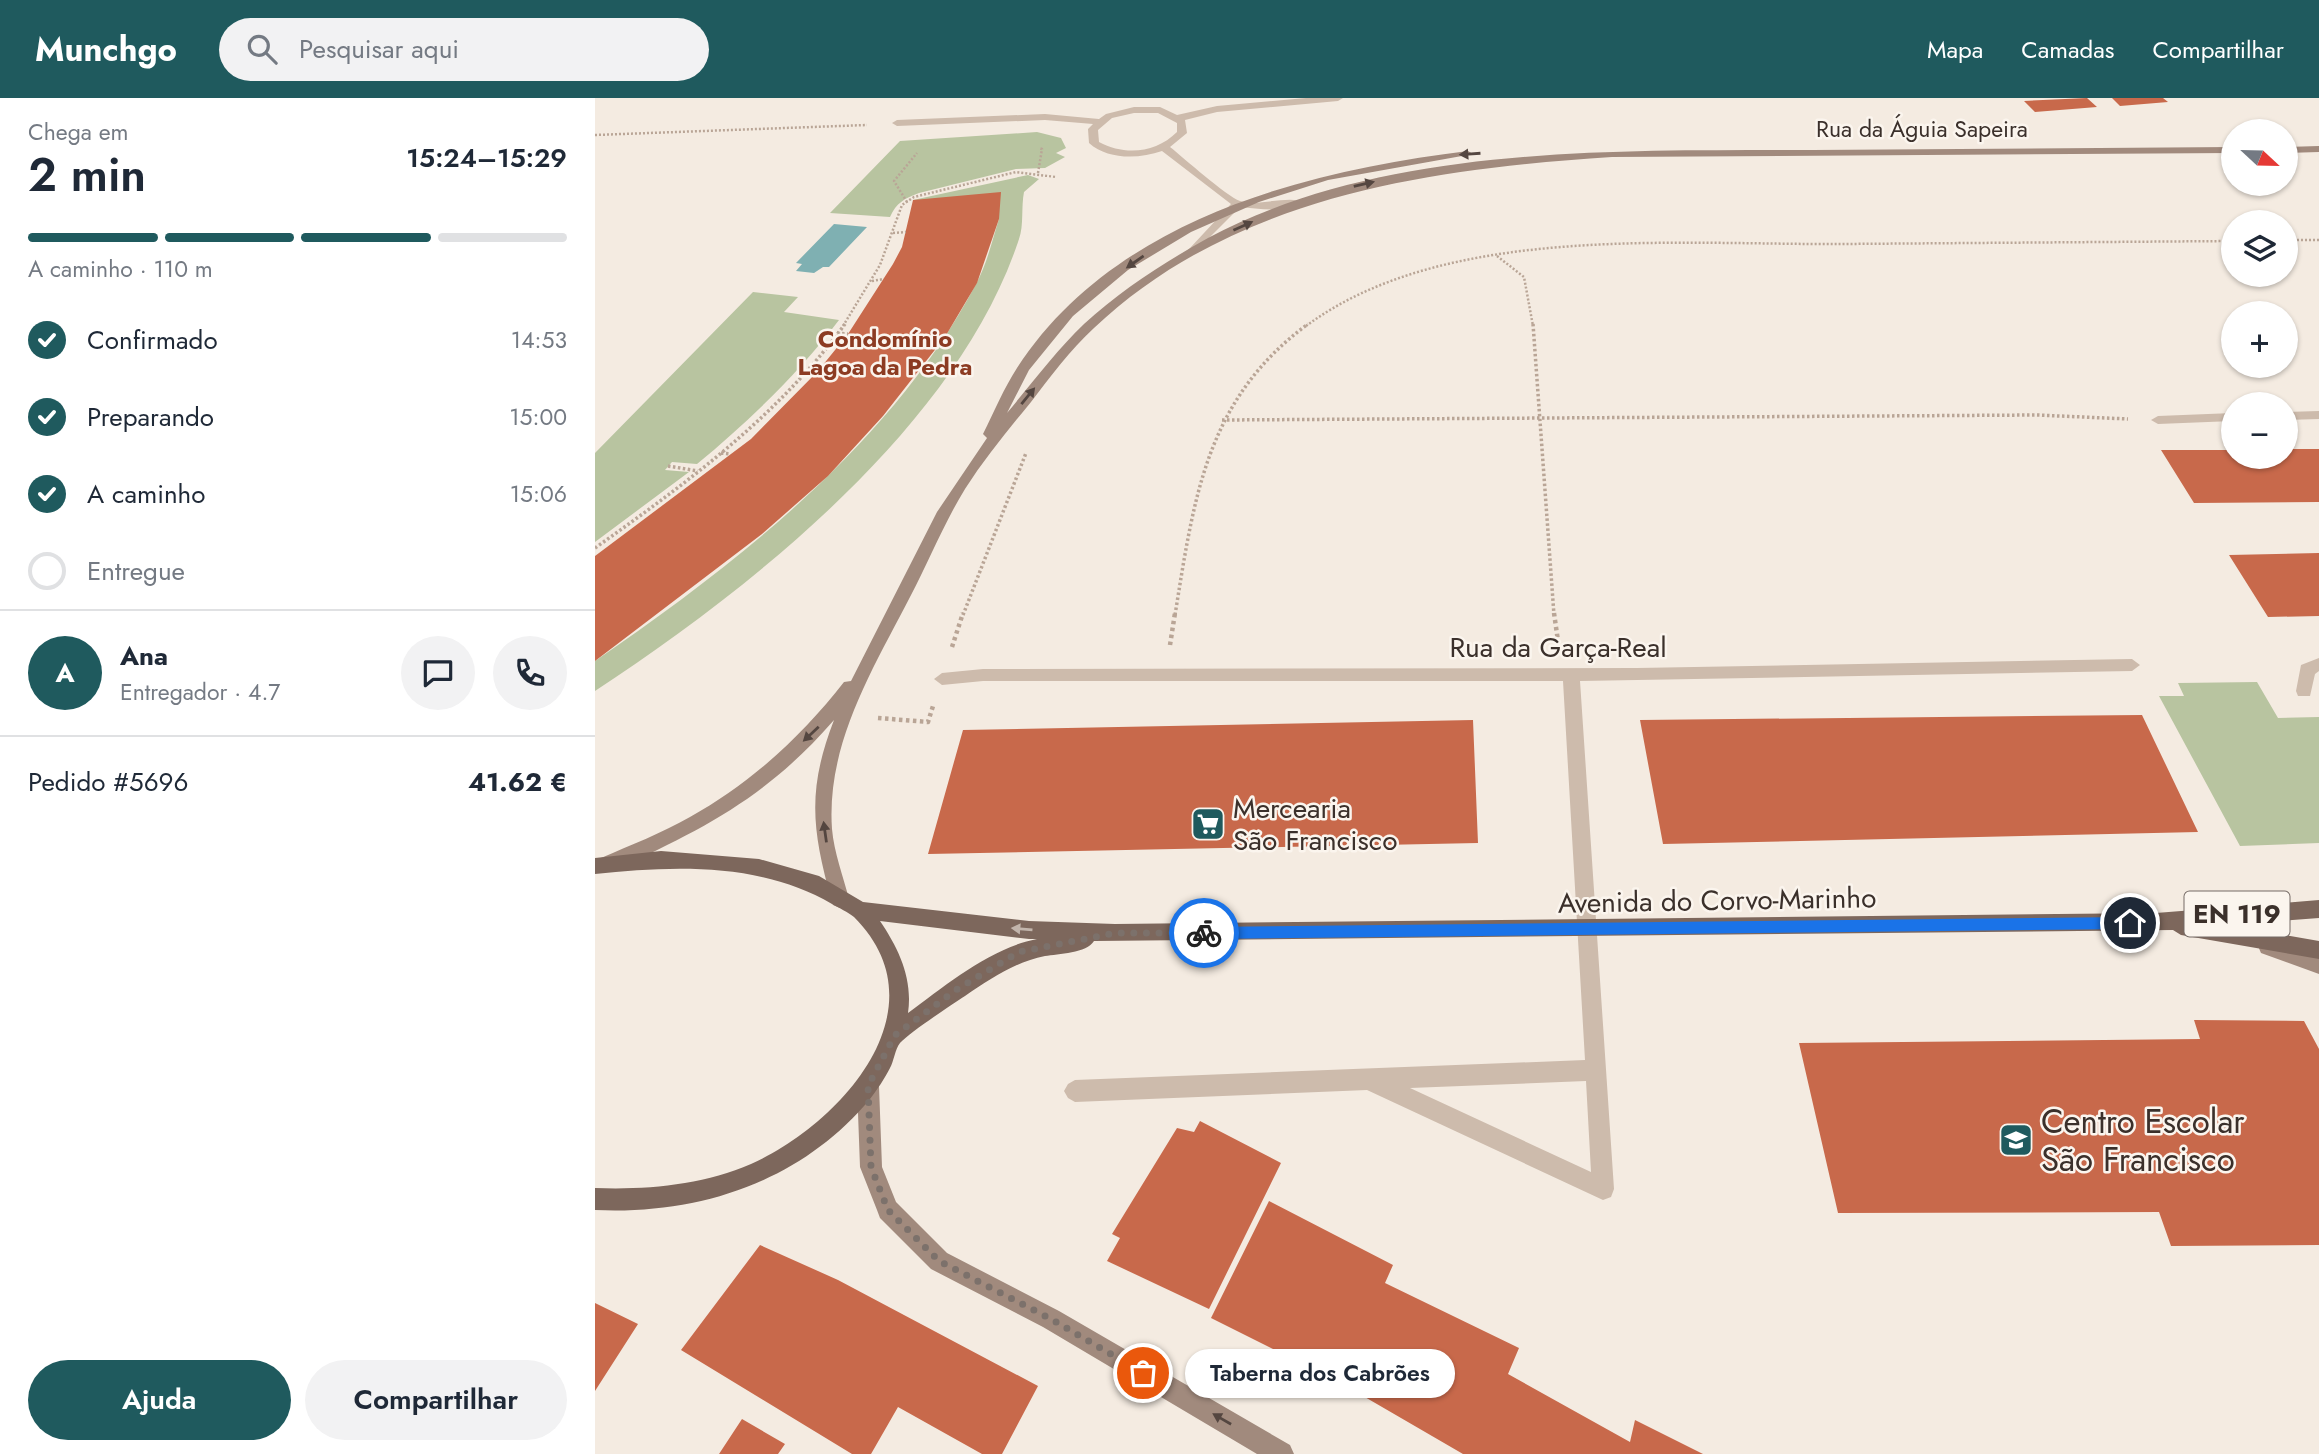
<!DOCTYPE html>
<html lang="pt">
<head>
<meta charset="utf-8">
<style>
	body { margin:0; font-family:Jost,sans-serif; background:#f2f2f3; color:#1f2937; height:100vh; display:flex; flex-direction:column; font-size:26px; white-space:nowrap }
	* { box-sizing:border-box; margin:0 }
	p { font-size:23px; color:#747a83 }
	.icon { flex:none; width:38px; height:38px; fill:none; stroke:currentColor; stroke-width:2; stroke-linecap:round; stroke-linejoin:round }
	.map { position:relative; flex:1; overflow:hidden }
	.panel { display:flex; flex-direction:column; background:#fff; width:595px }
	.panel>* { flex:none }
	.needle { width:46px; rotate:112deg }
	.buttons { position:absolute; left:1626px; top:21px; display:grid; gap:14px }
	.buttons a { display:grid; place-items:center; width:77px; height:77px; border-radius:50%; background:#fff; box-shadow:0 2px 5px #0004; font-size:35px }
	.pin { position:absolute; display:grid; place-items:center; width:60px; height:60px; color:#fff; margin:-30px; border:4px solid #fff; border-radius:50%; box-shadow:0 2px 7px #0007 }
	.courier { position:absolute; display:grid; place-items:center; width:70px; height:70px; margin:-35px; border:5px solid #1a73e8; border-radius:50%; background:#fff; color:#222; box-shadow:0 2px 9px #0007 }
	.bubble { position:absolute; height:49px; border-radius:24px; background:#fff; box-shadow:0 2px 5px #0004; font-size:23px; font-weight:600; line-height:49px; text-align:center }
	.summary em { font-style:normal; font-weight:600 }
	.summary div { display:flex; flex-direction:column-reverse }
	.summary { display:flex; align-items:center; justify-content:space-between; height:119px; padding:0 28px }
	h1 { font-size:46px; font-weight:600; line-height:52px }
	.bar { display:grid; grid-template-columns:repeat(4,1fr); gap:10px 7px; align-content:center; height:84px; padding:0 28px }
	.bar i { height:9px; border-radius:5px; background:#e0e1e3 }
	.bar .active { background:#1f5a5e }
	.bar p { grid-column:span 4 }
	.line { display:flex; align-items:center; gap:18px; padding:0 28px; border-top:2px solid #e0e1e3 }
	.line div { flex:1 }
	.round { display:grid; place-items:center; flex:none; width:74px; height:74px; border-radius:37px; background:#f2f2f3 }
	ol { padding:0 28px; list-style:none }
	li { display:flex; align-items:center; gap:21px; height:77px }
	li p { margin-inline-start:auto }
	li .icon { padding:7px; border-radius:50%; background:#1f5a5e; color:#fff; stroke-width:4 }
	li:last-child { color:#747a83 }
	li i { width:38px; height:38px; border:4px solid #e0e1e3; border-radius:50% }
	.button { display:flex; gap:14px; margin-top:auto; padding:14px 28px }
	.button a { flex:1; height:80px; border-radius:42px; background:#1f5a5e; color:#fff; font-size:28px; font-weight:600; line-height:80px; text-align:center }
	.button a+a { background:#f2f2f3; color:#1f2937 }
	header { display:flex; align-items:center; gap:42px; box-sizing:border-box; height:98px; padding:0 35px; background:#1f5a5e; color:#fff }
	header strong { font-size:33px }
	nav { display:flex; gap:38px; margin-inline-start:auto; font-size:24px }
	.search { width:490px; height:63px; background:#f2f2f3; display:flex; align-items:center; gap:18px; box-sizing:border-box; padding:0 24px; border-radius:38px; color:#747a83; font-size:26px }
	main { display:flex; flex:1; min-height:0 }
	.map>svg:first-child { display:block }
	.green { fill:#b8c4a0 }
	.water { fill:#7fb0b2 }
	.building { fill:#c8694b }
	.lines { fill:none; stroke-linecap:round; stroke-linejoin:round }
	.path-far2 { stroke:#b9a596; stroke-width:2.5; stroke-dasharray:2 2; stroke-linecap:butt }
	.path-far1 { stroke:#b9a596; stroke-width:3.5; stroke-dasharray:2.5 2.5; stroke-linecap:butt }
	.path { stroke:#b9a596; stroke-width:4.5; stroke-dasharray:3.5 3.5; stroke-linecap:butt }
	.street { fill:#cdbbac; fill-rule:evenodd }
	.secondary { fill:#a18a7d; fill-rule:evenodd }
	.primary { fill:#7d675c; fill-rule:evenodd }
	.oneway { fill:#544640 }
	.oneway2 { fill:#c2b5ac }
	.route { fill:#1a73e8 }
	.done { stroke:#7c716b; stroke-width:7; stroke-dasharray:0 12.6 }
	.labels { text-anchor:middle; stroke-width:5; stroke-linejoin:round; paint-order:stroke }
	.far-street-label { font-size:23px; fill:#3b302b; stroke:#fbf5ee }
	.far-neighbourhood-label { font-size:24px; font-weight:bold; fill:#8c3b22; stroke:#fbf5ee }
	.shield { fill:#fbf5ee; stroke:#756b66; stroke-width:2 }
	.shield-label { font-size:26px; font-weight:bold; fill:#3b302b }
	.street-label { font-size:28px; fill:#3b302b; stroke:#fbf5ee }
	.poi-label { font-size:28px; fill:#3b302b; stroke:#fbf5ee; text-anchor:start }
	.near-poi-label { font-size:33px; fill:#3b302b; stroke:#fbf5ee; text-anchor:start }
</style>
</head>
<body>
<header>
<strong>Munchgo</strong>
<div class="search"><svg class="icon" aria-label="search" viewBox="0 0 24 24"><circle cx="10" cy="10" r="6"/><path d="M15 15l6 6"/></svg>Pesquisar aqui</div>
<nav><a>Mapa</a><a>Camadas</a><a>Compartilhar</a></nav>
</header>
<main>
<section class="panel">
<div class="summary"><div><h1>2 min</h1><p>Chega em</p></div><em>15:24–15:29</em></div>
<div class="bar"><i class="active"></i><i class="active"></i><i class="active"></i><i></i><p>A caminho · 110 m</p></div>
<ol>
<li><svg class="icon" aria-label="check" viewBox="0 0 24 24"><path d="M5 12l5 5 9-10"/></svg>Confirmado<p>14:53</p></li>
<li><svg class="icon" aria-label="check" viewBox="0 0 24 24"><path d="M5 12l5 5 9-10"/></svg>Preparando<p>15:00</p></li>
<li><svg class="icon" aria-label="check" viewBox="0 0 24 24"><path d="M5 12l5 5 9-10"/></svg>A caminho<p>15:06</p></li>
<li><i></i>Entregue</li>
</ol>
<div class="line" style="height:126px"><b class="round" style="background:#1f5a5e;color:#fff">A</b><div><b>Ana</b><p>Entregador · 4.7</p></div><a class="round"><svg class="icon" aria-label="chat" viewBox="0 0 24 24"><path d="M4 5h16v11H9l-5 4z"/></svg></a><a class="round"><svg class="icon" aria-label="phone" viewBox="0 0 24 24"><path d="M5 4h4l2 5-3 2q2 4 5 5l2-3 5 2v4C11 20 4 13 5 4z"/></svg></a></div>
<div class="line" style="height:91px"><div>Pedido #5696</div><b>41.62 €</b></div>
<div class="button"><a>Ajuda</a><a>Compartilhar</a></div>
</section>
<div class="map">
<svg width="1724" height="1356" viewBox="0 0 1724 1356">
	<rect width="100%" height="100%" fill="#f4ebe1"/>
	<path class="green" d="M442,34L466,40L471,50L461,55L470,59L450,70L421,71L324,95C310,100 301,105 295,119L235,115L305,43Z
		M433,77L444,81L429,94C426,109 429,128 424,141C363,327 158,489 0,593V563C145,463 297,345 381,186C392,166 397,143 404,121L318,102Z
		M158,194L203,199L189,214L244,222C203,276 154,323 102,366L77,364L70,372L94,374L0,444V355Z
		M1662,584L1683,620L1724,619V745L1645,748L1564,598H1589L1583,585Z"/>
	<path class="water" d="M239,126L272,129L234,169H228L219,175L201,173L207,166L201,165Z"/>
	<path class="building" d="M1492,0L1502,9L1440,14L1429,3Z
		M1517,0H1568L1573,4L1525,8Z
		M406,94L404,121L382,185L350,239L288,318L233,378L167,436L0,563V458L156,341L223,273L253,236L298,166L307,149L318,102Z
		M1690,351H1724V404L1599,405L1566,352H1638V359H1690Z
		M1724,455V518L1673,519L1634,457Z
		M1547,617L1603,734L1068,746L1045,622Z
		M878,622L883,745L333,756L368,632Z
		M1599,922L1709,923L1724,951V1147L1576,1148L1564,1114L1243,1115L1204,945L1605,941Z
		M605,1023L686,1065L614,1211L512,1163L525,1140L517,1136L582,1030L599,1034Z
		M674,1103L798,1167L790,1185L924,1250L913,1276L1035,1344L1040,1322L1108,1356H868L744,1284L616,1220Z
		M165,1147L243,1182L443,1288L407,1356H387L303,1309L276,1356H257L86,1252Z
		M0,1205L43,1226L0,1293Z
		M147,1321L190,1346L183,1356H124Z"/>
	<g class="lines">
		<path class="path-far2" d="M0,37L272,27
			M443,75L447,51L444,50
			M312,104L299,83L322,55
			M298,135L311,134
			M1690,142H1724
			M902,158L929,179L938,228
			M277,183L289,181
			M248,228L285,167L307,107L319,99L421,74L461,79
			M711,228C850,125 1081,147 1246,146C1377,145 1507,144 1638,143"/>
		<path class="path-far1" d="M938,226L959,517
			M242,235L253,236
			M627,322L1442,317L1533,321
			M126,355L136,356
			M73,368L103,373
			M0,450C92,385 183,318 250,226
			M368,517L431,355
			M580,517C599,400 611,301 713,226"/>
		<path class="path" d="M959,515L963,543
			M575,547L580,515
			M357,549L368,515
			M283,620L333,624L338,608"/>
		<path class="street" d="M711,0H748L743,3L622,14L590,22L592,35L575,49C589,60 631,98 645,103C663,109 697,96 709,105C694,115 664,111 645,109L599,155L593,152L595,150L636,106L567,53C544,61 513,62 494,45L493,31L498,26L450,22L302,28L297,25L302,22L450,16L504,21L511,16L539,9H565L582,17L622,8ZM539,15H563L582,25V34C561,55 530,58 504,44L503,32L517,20Z
			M1724,313V321L1690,322V314Z
			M1638,315V323L1563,326L1556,322L1563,318Z
			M1724,560V573L1720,576L1715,598H1703L1701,593L1706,567Z
			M1537,561L1545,567L1537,573L985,583L1019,1091L1016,1099L1008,1102L772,992L480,1004L473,1000L469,993L473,986L480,982L990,962L968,583H388L347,587L339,581L347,575L388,571L1042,570ZM991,983L996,1074L815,990Z"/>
		<path class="secondary" d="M1724,48V54L1690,55V49Z
			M1638,49V55L1017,59C833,71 639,98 499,230C475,252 456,278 436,304C413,332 390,360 370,391C349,425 334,463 315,499C278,571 231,646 237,731C239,754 248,778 254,801L252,807L245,810L238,807L236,801C217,731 212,692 239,622C172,699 110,730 20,772L13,774L6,772L4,766L6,760C36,747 67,735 95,719C156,685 206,639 249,584L256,583L342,414L392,340L388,336C399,314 409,290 422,270C518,122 709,73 873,53L878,56L733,82L664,104L596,134L533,172L478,218L434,272L412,315C437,285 461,253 489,226C526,192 570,164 613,140C791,45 1022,53 1218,52C1358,51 1498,50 1638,49Z
			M1673,839L1724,858V876L1666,855L1663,848L1666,841Z
			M273,977L280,981L284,988L287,1069L301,1104L352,1155L464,1213L695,1347L699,1356H662L448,1229L336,1171L285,1120L282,1112L265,1069L262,988L266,981Z"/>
		<path class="primary" d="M66,753L164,761L224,778L268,804L434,823L520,826L1561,815L1724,802V820L1633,827L1724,843V861L1586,837L1578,832L499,843C492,855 463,856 450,858C420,864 395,881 370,898C356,907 314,935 305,945C300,951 299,963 295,970C290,980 282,992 275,1001C207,1083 105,1117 0,1112V1090C52,1092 108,1087 156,1066C244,1027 351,911 259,819C253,814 244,810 237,806C166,764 78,768 0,776V760ZM285,823L434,841H442C395,850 351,887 313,915C318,881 304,851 285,823Z"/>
	</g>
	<defs><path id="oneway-solid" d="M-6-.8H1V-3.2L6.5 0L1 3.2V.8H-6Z" transform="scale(1.75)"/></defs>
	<g class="oneway">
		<use href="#oneway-solid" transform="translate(875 56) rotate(176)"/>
		<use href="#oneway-solid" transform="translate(769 86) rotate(-13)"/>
		<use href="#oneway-solid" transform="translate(648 128) rotate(-24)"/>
		<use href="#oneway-solid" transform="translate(540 164) rotate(145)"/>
		<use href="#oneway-solid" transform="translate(433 298) rotate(-51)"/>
		<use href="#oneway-solid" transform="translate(216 636) rotate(137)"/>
		<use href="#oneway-solid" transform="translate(230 734) rotate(-98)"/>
		<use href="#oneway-solid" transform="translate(627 1321) rotate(-150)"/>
	</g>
	<use class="oneway2" href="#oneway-solid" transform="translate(427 831) rotate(-175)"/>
	<path class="route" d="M1535,819L1541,825L1535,831L609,841L603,835L609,829Z"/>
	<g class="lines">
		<path class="done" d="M548,1275L456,1221L344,1163L293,1112L276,1069L273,988L300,937L361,892L424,854L520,835H609"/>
	</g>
	<defs>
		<symbol id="supermarket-square" viewBox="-11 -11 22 22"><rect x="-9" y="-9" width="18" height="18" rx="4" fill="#1f5a5e" stroke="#fbf5ee"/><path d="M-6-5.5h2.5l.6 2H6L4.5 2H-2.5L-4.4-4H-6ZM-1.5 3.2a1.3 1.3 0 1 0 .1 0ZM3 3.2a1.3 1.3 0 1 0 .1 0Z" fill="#fff"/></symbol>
		<symbol id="school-square" viewBox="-11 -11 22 22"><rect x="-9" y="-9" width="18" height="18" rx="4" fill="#1f5a5e" stroke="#fbf5ee"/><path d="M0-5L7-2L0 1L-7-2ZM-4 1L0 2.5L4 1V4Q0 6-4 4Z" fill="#fff"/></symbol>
	</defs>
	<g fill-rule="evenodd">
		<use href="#supermarket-square" x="594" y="707" width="38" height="38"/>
		<use href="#school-square" x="1402" y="1023" width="38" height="38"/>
	</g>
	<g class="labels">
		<g class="far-street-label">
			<text x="1327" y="39">Rua da Águia Sapeira</text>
		</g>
		<g class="far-neighbourhood-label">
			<text x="290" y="249">Condomínio<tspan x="290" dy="28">Lagoa da Pedra</tspan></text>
		</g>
		<rect class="shield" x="1589.5" y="793.5" width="105" height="45" rx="5"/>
		<g class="shield-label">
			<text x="1642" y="825">EN 119</text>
		</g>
		<g class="street-label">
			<text x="963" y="559">Rua da Garça-Real</text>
			<text transform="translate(1122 802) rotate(-1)" y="10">Avenida do Corvo-Marinho</text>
		</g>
		<g class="poi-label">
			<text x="638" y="720">Mercearia<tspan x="638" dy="32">São Francisco</tspan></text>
		</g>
		<g class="near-poi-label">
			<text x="1446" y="1035">Centro Escolar<tspan x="1446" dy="38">São Francisco</tspan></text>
		</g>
	</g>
</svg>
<div class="buttons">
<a><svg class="needle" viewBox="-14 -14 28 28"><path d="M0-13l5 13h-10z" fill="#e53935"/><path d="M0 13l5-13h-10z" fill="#747a83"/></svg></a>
<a><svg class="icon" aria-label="layers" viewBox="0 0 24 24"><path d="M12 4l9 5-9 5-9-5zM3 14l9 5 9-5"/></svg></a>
<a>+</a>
<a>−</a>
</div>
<div class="pin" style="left:548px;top:1275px;background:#ea580c"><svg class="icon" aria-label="bag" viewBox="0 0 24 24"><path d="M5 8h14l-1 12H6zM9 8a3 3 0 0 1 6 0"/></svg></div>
<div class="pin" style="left:1535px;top:825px;background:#1f2937"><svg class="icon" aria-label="home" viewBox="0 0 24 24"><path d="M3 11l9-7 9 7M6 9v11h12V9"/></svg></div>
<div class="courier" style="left:609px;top:835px"><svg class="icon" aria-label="bike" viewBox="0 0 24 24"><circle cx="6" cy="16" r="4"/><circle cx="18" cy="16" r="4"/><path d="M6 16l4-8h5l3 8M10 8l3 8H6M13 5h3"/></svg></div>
<div class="bubble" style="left:590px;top:1251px;width:270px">Taberna dos Cabrões</div>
</div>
</main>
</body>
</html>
